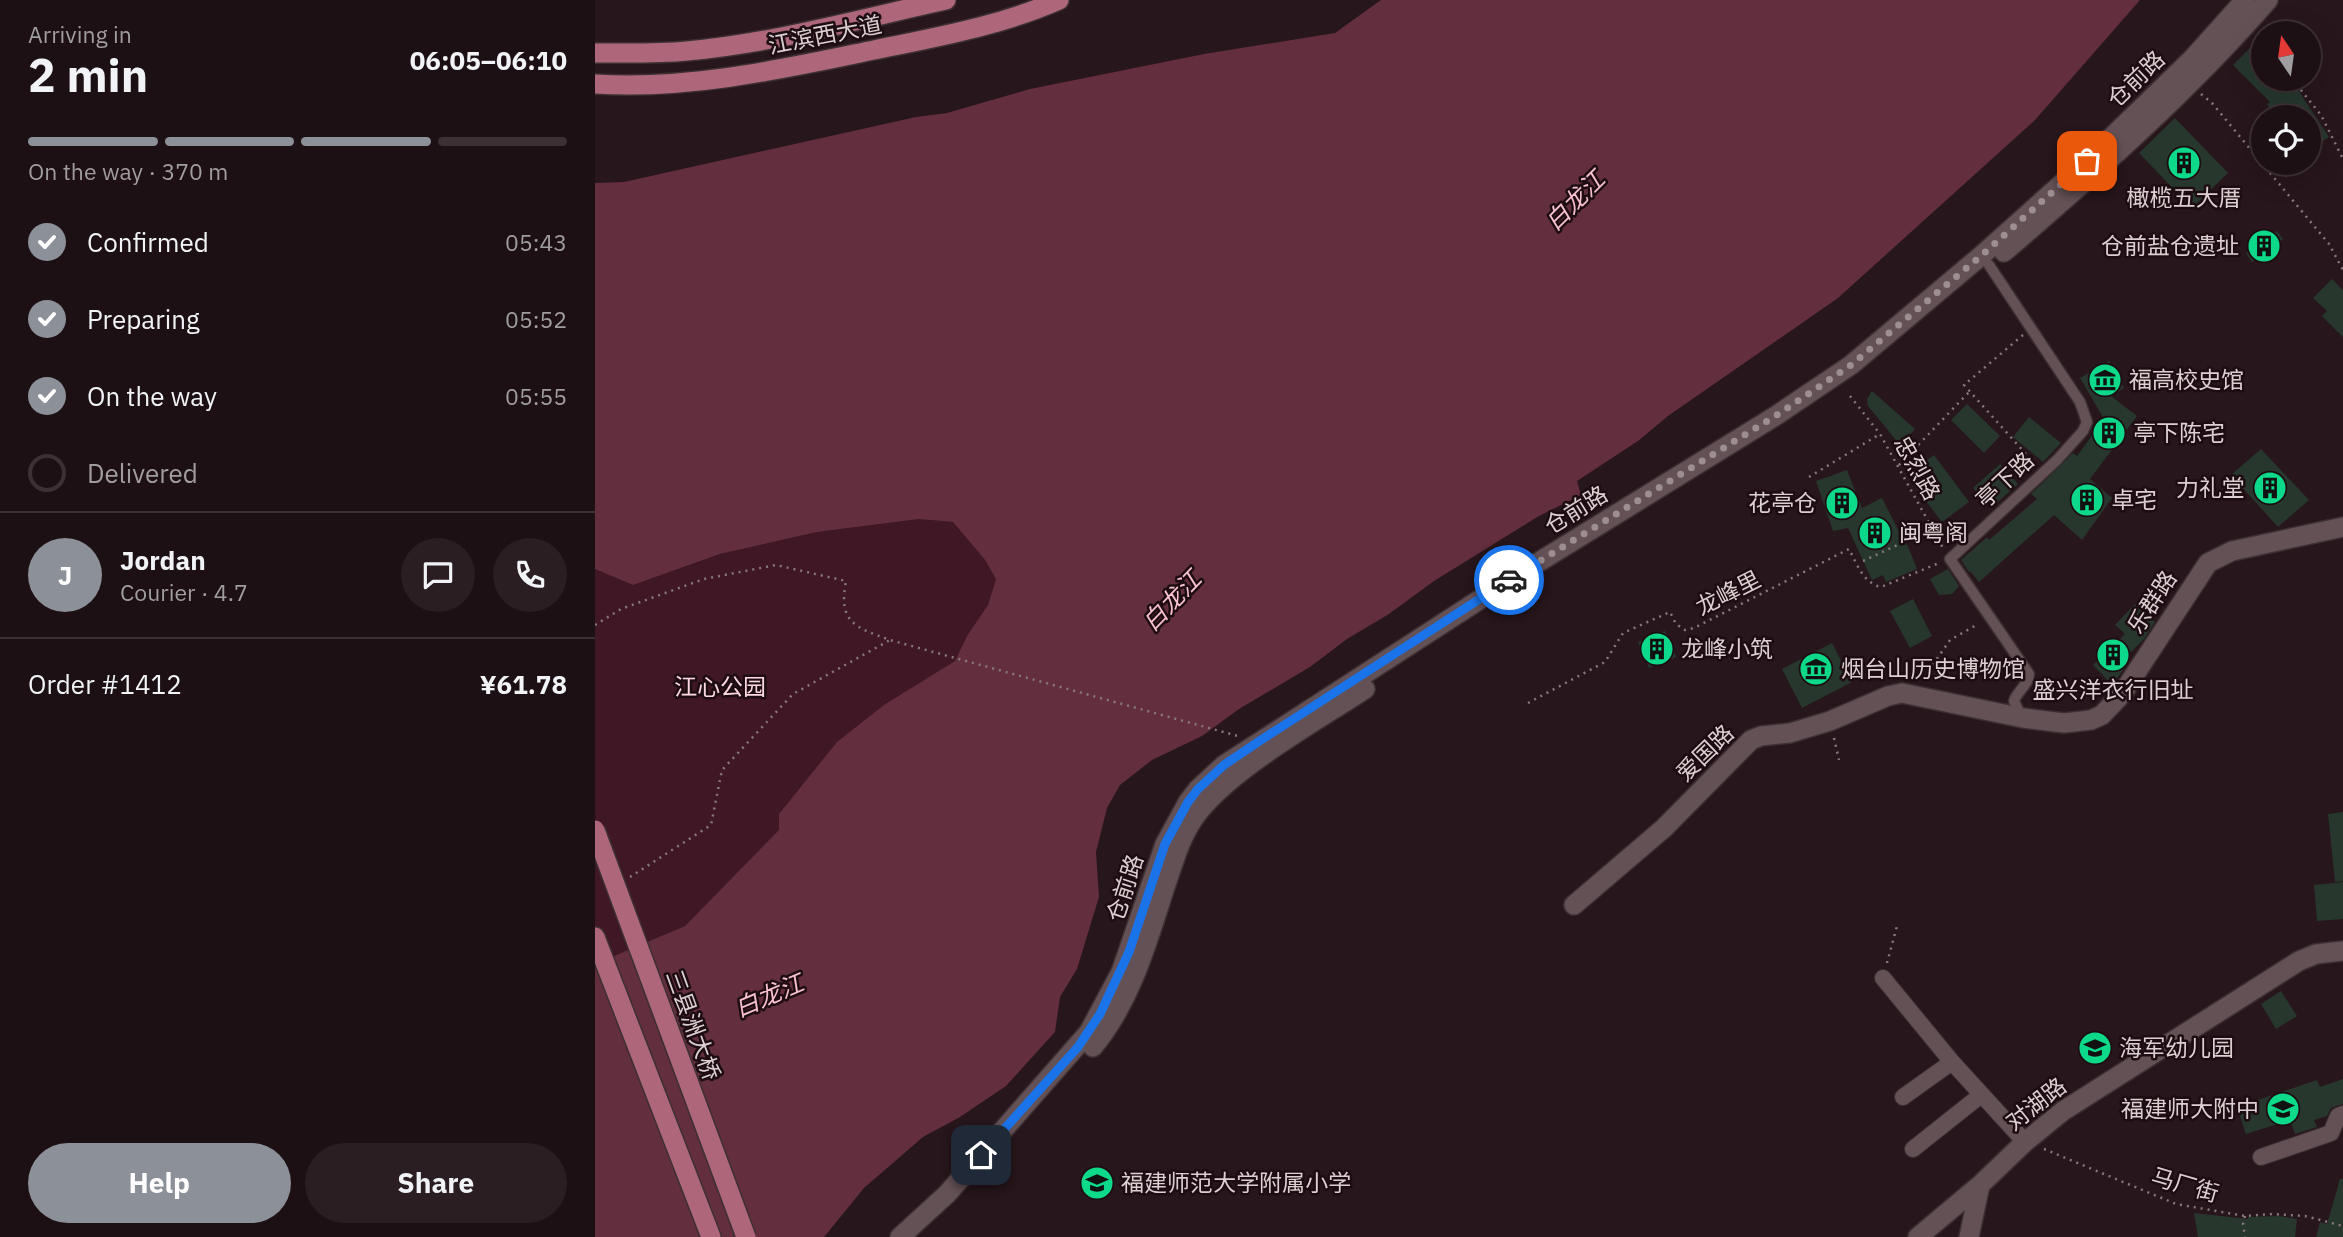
<!DOCTYPE html>
<html lang="en">
<head>
<meta charset="utf-8">
<style>
	body { margin:0; font-family:"IBM Plex Sans","Noto Sans SC",sans-serif; background:#2a1e22; color:#f1f3f6; height:100vh; display:flex; flex-direction:column; font-size:26px; white-space:nowrap }
	* { box-sizing:border-box; margin:0 }
	p { font-size:23px; color:#a09da0 }
	.icon { flex:none; width:38px; height:38px; fill:none; stroke:currentColor; stroke-width:2; stroke-linecap:round; stroke-linejoin:round }
	.map { position:relative; flex:1; overflow:hidden }
	.sheet { display:flex; flex-direction:column; background:#1d1014; width:595px }
	.sheet>* { flex:none }
	.needle { width:46px; rotate:347deg }
	.buttons { position:absolute; left:1656px; top:21px; display:grid; gap:14px }
	.buttons a { display:grid; place-items:center; width:70px; height:70px; border-radius:50%; background:#1d1014; box-shadow:0 7px 28px #0002,0 0 0 2px #3b3034; font-size:35px }
	.pin { position:absolute; display:grid; place-items:center; width:60px; height:60px; color:#fff; margin:-30px; border-radius:14px; box-shadow:0 4px 10px #0006 }
	.courier { position:absolute; display:grid; place-items:center; width:70px; height:70px; margin:-35px; border:5px solid #1a73e8; border-radius:50%; background:#fff; color:#222; box-shadow:0 2px 9px #0007 }
	.summary em { font-style:normal; font-weight:800 }
	.summary div { display:flex; flex-direction:column-reverse }
	.summary { display:flex; align-items:center; justify-content:space-between; height:119px; padding:0 28px }
	h1 { font-size:46px; font-weight:800; line-height:52px }
	.bar { display:grid; grid-template-columns:repeat(4,1fr); gap:10px 7px; align-content:center; height:84px; padding:0 28px }
	.bar i { height:9px; border-radius:5px; background:#3b3034 }
	.bar .current { background:#8c9099 }
	.bar p { grid-column:span 4 }
	.line { display:flex; align-items:center; gap:18px; padding:0 28px; border-top:2px solid #3b3034 }
	.line div { flex:1 }
	.round { display:grid; place-items:center; flex:none; width:74px; height:74px; border-radius:37px; background:#2a1e22 }
	ol { padding:0 28px; list-style:none }
	li { display:flex; align-items:center; gap:21px; height:77px }
	li p { margin-inline-start:auto }
	li .icon { padding:7px; border-radius:50%; background:#8c9099; color:#fff; stroke-width:4 }
	li:last-child { color:#a09da0 }
	li i { width:38px; height:38px; border:4px solid #3b3034; border-radius:50% }
	.cta { display:flex; gap:14px; margin-top:auto; padding:14px 28px }
	.cta a { flex:1; height:80px; border-radius:42px; background:#8c9099; color:#fff; font-size:28px; font-weight:800; line-height:80px; text-align:center }
	.cta a+a { background:#2a1e22; color:#f1f3f6 }
	main { display:flex; flex:1; min-height:0 }
	.map>svg:first-child { display:block }
	.green { fill:#401724 }
	.water { fill:#632e3e }
	.building { fill:#27372e }
	.lines { fill:none; stroke-linecap:round; stroke-linejoin:round }
	.pedestrian-casing { stroke:#3c3033; stroke-width:13 }
	.minor-casing { stroke:#3c3033; stroke-width:18 }
	.tertiary-casing { stroke:#3c3033; stroke-width:22 }
	.primary-casing { stroke:#3c3033; stroke-width:22 }
	.path { stroke:#87797c; stroke-width:2.5; stroke-dasharray:2 5; stroke-linecap:butt }
	.pedestrian { stroke:#645155; stroke-width:10 }
	.minor { stroke:#645155; stroke-width:16 }
	.tertiary { stroke:#645155; stroke-width:19 }
	.primary { stroke:#ad667a; stroke-width:19 }
	.primary-bridge-casing { stroke:#3c3033; stroke-width:22; stroke-linecap:butt }
	.primary-bridge { stroke:#ad667a; stroke-width:19 }
	.done { stroke:#9c8e91; stroke-width:7; stroke-dasharray:0 12.6 }
	.route { stroke:#1a73e8; stroke-width:9 }
	.labels { text-anchor:middle; stroke-width:5; stroke-linejoin:round; paint-order:stroke }
	.street-label { font-size:23px; fill:#dbcfd1; stroke:#1d0d12 }
	.poi-label { font-size:23px; fill:#dbcfd1; stroke:#1d0d12; text-anchor:start }
	.park-label { font-size:23px; fill:#fdd8e0; stroke:#1d0d12 }
	.water-label { font-size:24px; font-style:italic; fill:#f7c0ce; stroke:#1d0d12 }
</style>
</head>
<body>
<main>
<section class="sheet">
<div class="summary"><div><h1>2 min</h1><p>Arriving in</p></div><em>06:05–06:10</em></div>
<div class="bar"><i class="current"></i><i class="current"></i><i class="current"></i><i></i><p>On the way · 370 m</p></div>
<ol>
<li><svg class="icon" aria-label="check" viewBox="0 0 24 24"><path d="M5 12l5 5 9-10"/></svg>Confirmed<p>05:43</p></li>
<li><svg class="icon" aria-label="check" viewBox="0 0 24 24"><path d="M5 12l5 5 9-10"/></svg>Preparing<p>05:52</p></li>
<li><svg class="icon" aria-label="check" viewBox="0 0 24 24"><path d="M5 12l5 5 9-10"/></svg>On the way<p>05:55</p></li>
<li><i></i>Delivered</li>
</ol>
<div class="line" style="height:126px"><b class="round" style="background:#8c9099;color:#fff">J</b><div><b>Jordan</b><p>Courier · 4.7</p></div><a class="round"><svg class="icon" aria-label="chat" viewBox="0 0 24 24"><path d="M4 5h16v11H9l-5 4z"/></svg></a><a class="round"><svg class="icon" aria-label="phone" viewBox="0 0 24 24"><path d="M5 4h4l2 5-3 2q2 4 5 5l2-3 5 2v4C11 20 4 13 5 4z"/></svg></a></div>
<div class="line" style="height:91px"><div>Order #1412</div><b>¥61.78</b></div>
<div class="cta"><a>Help</a><a>Share</a></div>
</section>
<div class="map">
<svg width="1748" height="1237" viewBox="0 0 1748 1237">
	<rect width="100%" height="100%" fill="#27161b"/>
	<path class="green" d="M324,519L358,522L390,560L401,579L393,605L373,636L360,661L335,678L90,926L0,964V569L38,585L125,554L222,532Z"/>
	<path class="water" d="M786,0H1545L1440,120L1243,298L1073,416L1043,441L982,481L986,495L944,516L839,581L794,614L752,639L715,667L644,709L607,736L557,760L525,785L512,808L501,852L504,897L482,969L465,997L460,1032L411,1086L365,1117L328,1137L269,1188L229,1237H0V964L90,926L184,830V814L242,742L289,705L360,661L372,636L393,605L401,579L390,560L358,522L324,519L222,532L125,554L38,585L0,569V183L29,182L321,117L352,113L435,89L609,54L740,33Z"/>
	<path class="building" d="M1658,45L1668,55V79H1696L1734,137L1713,151V117H1680L1672,104L1675,102L1638,65Z
		M1580,118L1633,173L1597,208L1544,153Z
		M1671,230L1675,236L1682,231L1688,239L1681,244L1686,251L1669,263L1664,257L1657,262L1651,253L1657,248L1653,243Z
		M1737,279L1748,290V337L1727,316L1732,311L1718,298Z
		M1514,361L1529,388L1516,396L1542,416L1495,479L1517,498L1487,540L1459,515L1384,582L1375,571L1374,572L1366,560L1392,537L1394,540L1442,499L1436,494L1478,453L1482,456L1509,419L1485,378Z
		M1277,391L1320,429L1305,445L1273,406L1272,399Z
		M1372,404L1405,436L1389,453L1356,420Z
		M1434,417L1466,443L1448,462L1418,437Z
		M1666,449L1714,500L1683,527L1636,475Z
		M1339,455L1374,502L1347,522L1317,483L1330,473L1325,465Z
		M1405,464L1423,484L1396,508L1378,488Z
		M1252,470L1267,508L1287,498L1311,545L1312,544L1322,569L1291,582L1288,575L1277,580L1253,528L1238,531L1221,481Z
		M1353,569L1364,586L1357,594L1344,595L1335,579Z
		M1318,599L1337,636L1315,648L1295,611Z
		M1540,604L1560,622L1549,639L1530,658L1534,662L1517,685L1498,665L1530,634L1520,625Z
		M1070,631L1081,657L1054,668L1043,642Z
		M1237,643L1257,682L1207,708L1187,669Z
		M1748,812V881L1740,882L1733,814Z
		M1748,882V919L1722,921L1719,885Z
		M1686,991L1702,1016L1681,1029L1666,1004Z
		M1748,1079V1104L1736,1108L1732,1116L1719,1120L1722,1127L1700,1134L1695,1120L1651,1134L1642,1107L1722,1080L1725,1087Z
		M1745,1179H1748V1237H1721L1725,1222L1732,1224Z
		M1599,1213L1653,1219V1217L1684,1216L1702,1219L1700,1237H1603Z"/>
	<g class="lines">
		<defs>
			<path id="pedestrian" d="M1394,265L1485,402L1492,422L1488,431L1462,460L1355,559L1434,674C1433,686 1422,691 1419,701L1426,716"/>
			<path id="minor" d="M1288,978L1357,1062L1430,1142
				M1308,1097L1357,1062
				M1318,1149L1386,1095
				M1666,1157L1736,1133L1743,1116L1748,1114"/>
			<path id="tertiary" d="M1409,252C1501,173 1593,92 1673,0
				M979,905L1069,828L1156,740L1166,736L1195,733L1235,721L1293,696L1307,693L1428,718L1469,723L1496,720L1507,715L1527,694L1613,563L1637,551L1748,527
				M498,1047C536,1001 552,943 570,887C578,864 585,838 599,818C632,771 720,722 770,689
				M305,1237L352,1194L494,1032L526,972L570,844L593,802L603,789L629,765L918,578L1182,415L1256,365L1387,255L1492,161L1597,59L1650,0
				M1323,1237L1385,1185L1430,1142L1468,1111L1704,961L1721,954L1748,951
				M1374,1237L1385,1185"/>
			<path id="primary" d="M0,53C31,53 61,54 92,51C179,43 265,19 351,0
				M0,84C95,90 187,69 279,50C342,37 405,26 464,0
				M0,937L116,1237"/>
		</defs>
		<use href="#pedestrian" class="pedestrian-casing"/>
		<use href="#minor" class="minor-casing"/>
		<use href="#tertiary" class="tertiary-casing"/>
		<use href="#primary" class="primary-casing"/>
		<path class="path" d="M1660,41L1668,49
			M1697,79L1726,115L1748,159
			M1606,94L1617,103L1734,244L1748,270
			M1428,335L1369,385L1439,463
			M1255,396L1285,434L1348,548
			M1304,465L1374,392
			M1214,477L1285,434
			M1268,561L1337,529
			M0,625L26,609L109,579L181,565L251,581C243,623 260,627 295,640L643,736
			M1321,677L1337,666L1355,640L1383,624
			M933,703L1010,662L1028,633L1075,612L1081,624L1090,630L1099,628L1254,549C1262,564 1268,583 1286,587L1344,563
			M1239,738L1244,760
			M35,877L116,825L127,770L198,694L295,640
			M1292,963L1302,926
			M1449,1149L1581,1204L1650,1216L1677,1214L1710,1216L1748,1226
			M1650,1216L1648,1224L1650,1237"/>
		<use href="#pedestrian" class="pedestrian"/>
		<use href="#minor" class="minor"/>
		<use href="#tertiary" class="tertiary"/>
		<use href="#primary" class="primary"/>
		<defs>
			<path id="primary-bridge" d="M0,830L151,1237"/>
		</defs>
		<use href="#primary-bridge" class="primary-bridge-casing"/>
		<use href="#primary-bridge" class="primary-bridge"/>
	</g>
	<g class="lines">
		<path class="done" d="M914,580L1182,415L1256,365L1387,255L1492,161"/>
		<path class="route" d="M386,1155L483,1047L505,1014L534,952L570,844L593,802L603,789L629,765L663,742L914,580"/>
	</g>
	<defs>
		<symbol id="building-disc" viewBox="-11 -11 22 22"><circle r="9.5" fill="#0cd98a" stroke="#1d0d12"/><path d="M-4-6H4V6H1V3H-1V6H-4ZM-2.5-4.3h1.7v1.8h-1.7ZM.8-4.3h1.7v1.8H.8ZM-2.5-1h1.7V.8h-1.7ZM.8-1h1.7V.8H.8Z" fill="#111"/></symbol>
		<symbol id="museum-disc" viewBox="-11 -11 22 22"><circle r="9.5" fill="#0cd98a" stroke="#1d0d12"/><path d="M0-6L6-3V-2H-6V-3ZM-5-1h2V3h-2ZM-1-1h2V3h-2ZM3-1h2V3H3ZM-6 4H6V6H-6Z" fill="#111"/></symbol>
		<symbol id="school-disc" viewBox="-11 -11 22 22"><circle r="9.5" fill="#0cd98a" stroke="#1d0d12"/><path d="M0-5L7-2L0 1L-7-2ZM-4 1L0 2.5L4 1V4Q0 6-4 4Z" fill="#111"/></symbol>
	</defs>
	<g fill-rule="evenodd">
		<use href="#building-disc" x="1570" y="144" width="38" height="38"/>
		<use href="#building-disc" x="1650" y="227" width="38" height="38"/>
		<use href="#museum-disc" x="1491" y="361" width="38" height="38"/>
		<use href="#building-disc" x="1495" y="414" width="38" height="38"/>
		<use href="#building-disc" x="1656" y="469" width="38" height="38"/>
		<use href="#building-disc" x="1473" y="481" width="38" height="38"/>
		<use href="#building-disc" x="1228" y="484" width="38" height="38"/>
		<use href="#building-disc" x="1261" y="514" width="38" height="38"/>
		<use href="#building-disc" x="1043" y="630" width="38" height="38"/>
		<use href="#building-disc" x="1499" y="636" width="38" height="38"/>
		<use href="#museum-disc" x="1202" y="650" width="38" height="38"/>
		<use href="#school-disc" x="1481" y="1029" width="38" height="38"/>
		<use href="#school-disc" x="1669" y="1090" width="38" height="38"/>
		<use href="#school-disc" x="483" y="1164" width="38" height="38"/>
	</g>
	<g class="labels">
		<g class="street-label">
			<text transform="translate(230 35) rotate(-11)" y="8">江滨西大道</text>
			<text transform="translate(1541 79) rotate(-44)" y="8">仓前路</text>
			<text transform="translate(1322 468) rotate(61)" y="8">忠烈路</text>
			<text transform="translate(1410 480) rotate(-43)" y="8">亭下路</text>
			<text transform="translate(981 510) rotate(-32)" y="8">仓前路</text>
			<text transform="translate(1133 593) rotate(-27)" y="8">龙峰里</text>
			<text transform="translate(1557 602) rotate(-57)" y="8">乐群路</text>
			<text transform="translate(1110 753) rotate(-44)" y="8">爱国路</text>
			<text transform="translate(530 888) rotate(-72)" y="8">仓前路</text>
			<text transform="translate(98 1025) rotate(70)" y="8">三县洲大桥</text>
			<text transform="translate(1441 1104) rotate(-38)" y="8">对湖路</text>
			<text transform="translate(1590 1185) rotate(16)" y="8">马厂街</text>
		</g>
		<g class="poi-label">
			<text x="1589" y="206" text-anchor="middle">橄榄五大厝</text>
			<text x="1644" y="254" text-anchor="end">仓前盐仓遗址</text>
			<text x="1534" y="388">福高校史馆</text>
			<text x="1538" y="441">亭下陈宅</text>
			<text x="1650" y="496" text-anchor="end">力礼堂</text>
			<text x="1516" y="508">卓宅</text>
			<text x="1222" y="511" text-anchor="end">花亭仓</text>
			<text x="1304" y="541">闽粤阁</text>
			<text x="1086" y="657">龙峰小筑</text>
			<text x="1246" y="677">烟台山历史博物馆</text>
			<text x="1518" y="698" text-anchor="middle">盛兴洋衣行旧址</text>
			<text x="1524" y="1056">海军幼儿园</text>
			<text x="1664" y="1117" text-anchor="end">福建师大附中</text>
			<text x="526" y="1191">福建师范大学附属小学</text>
		</g>
		<g class="park-label">
			<text x="125" y="695">江心公园</text>
		</g>
		<g class="water-label">
			<text transform="translate(980 201) rotate(-45)" y="8">白龙江</text>
			<text transform="translate(577 601) rotate(-46)" y="8">白龙江</text>
			<text transform="translate(174 996) rotate(-23)" y="8">白龙江</text>
		</g>
	</g>
</svg>
<div class="buttons">
<a><svg class="needle" viewBox="-14 -14 28 28"><path d="M0-13l5 13h-10z" fill="#e53935"/><path d="M0 13l5-13h-10z" fill="#a09da0"/></svg></a>
<a><svg class="icon" aria-label="locate" viewBox="0 0 24 24"><circle cx="12" cy="12" r="6"/><path d="M12 2v4M12 18v4M2 12h4M18 12h4"/></svg></a>
</div>
<div class="pin" style="left:1492px;top:161px;background:#ea580c"><svg class="icon" aria-label="bag" viewBox="0 0 24 24"><path d="M5 8h14l-1 12H6zM9 8a3 3 0 0 1 6 0"/></svg></div>
<div class="pin" style="left:386px;top:1155px;background:#1f2937"><svg class="icon" aria-label="home" viewBox="0 0 24 24"><path d="M3 11l9-7 9 7M6 9v11h12V9"/></svg></div>
<div class="courier" style="left:914px;top:580px"><svg class="icon" aria-label="car" viewBox="0 0 24 24"><path d="M5 17H2v-5l4-1 3-4h7l3 4 3 1v5h-3M9 17h6M6 11h13"/><circle cx="7" cy="17" r="2"/><circle cx="17" cy="17" r="2"/></svg></div>
</div>
</main>
</body>
</html>
